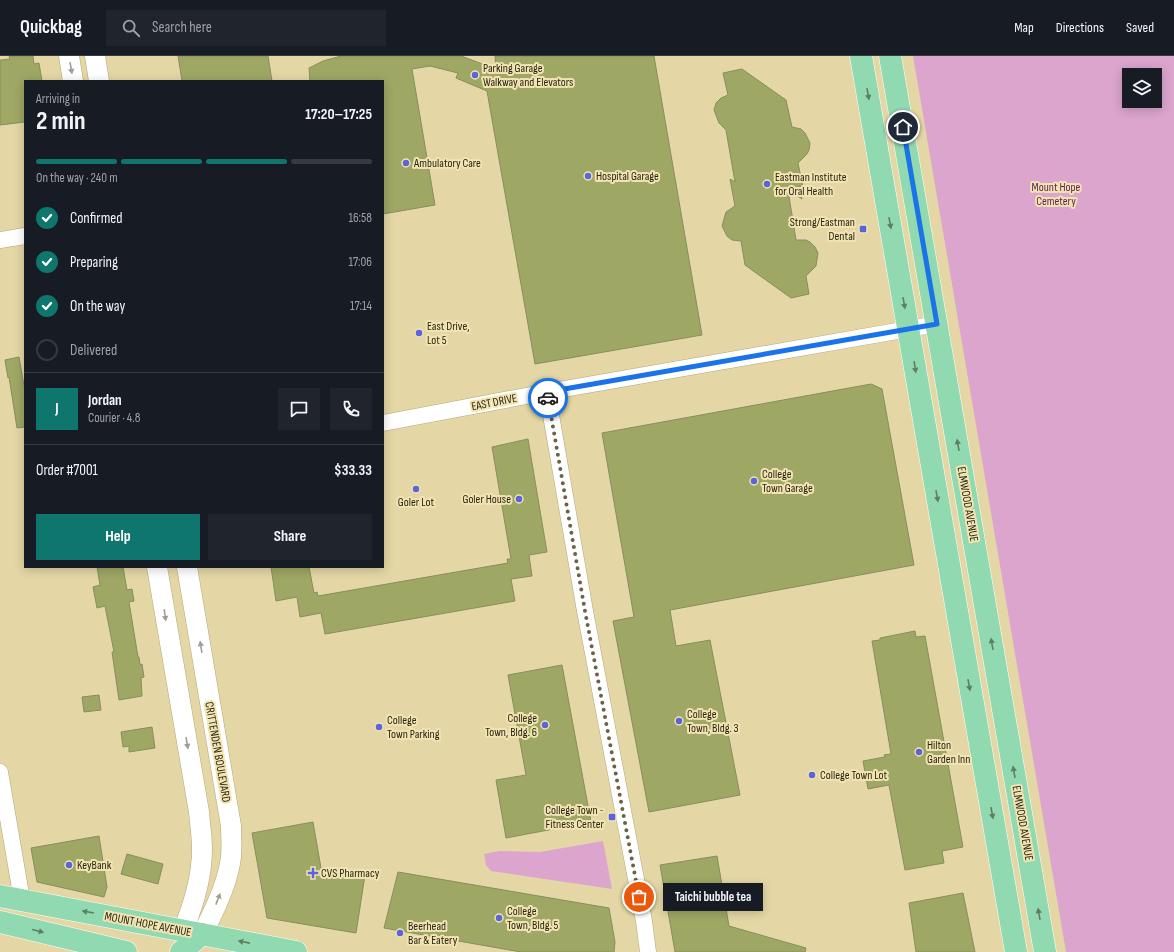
<!DOCTYPE html>
<html lang="en">
<head>
<meta charset="utf-8">
<style>
	body { margin:0; font-family:"Sofia Sans Condensed",sans-serif; background:#20242c; color:#f1f3f6; height:100vh; display:flex; flex-direction:column; font-size:15px; white-space:nowrap }
	* { box-sizing:border-box; margin:0 }
	p { font-size:13px; color:#9ea1a6 }
	.icon { flex:none; width:22px; height:22px; fill:none; stroke:currentColor; stroke-width:2; stroke-linecap:round; stroke-linejoin:round }
	.map { position:relative; flex:1; overflow:hidden }
	.drawer { position:absolute; left:24px; top:24px; width:360px; height:488px; display:flex; flex-direction:column; background:#171b24; border-radius:0px; box-shadow:0 2px 10px #0003 }
	.drawer>* { flex:none }
	.fabs { position:absolute; left:1122px; top:12px; display:grid; gap:8px }
	.fabs a { display:grid; place-items:center; width:40px; height:40px; border-radius:0px; background:#171b24; box-shadow:0 2px 10px #0003; font-size:20px }
	.pin { position:absolute; display:grid; place-items:center; width:34px; height:34px; color:#fff; margin:-17px; border:2px solid #fff; border-radius:50%; box-shadow:0 1px 4px #0007 }
	.courier { position:absolute; display:grid; place-items:center; width:40px; height:40px; margin:-20px; border:3px solid #1a73e8; border-radius:50%; background:#fff; color:#222; box-shadow:0 1px 5px #0007 }
	.bubble { position:absolute; height:28px; border-radius:0px; background:#171b24; box-shadow:0 2px 10px #0003; font-size:13px; font-weight:700; line-height:28px; text-align:center }
	.head em { font-style:normal; font-weight:700 }
	.head div { display:flex; flex-direction:column-reverse }
	.head { display:flex; align-items:center; justify-content:space-between; height:68px; padding:0 12px }
	h1 { font-size:26px; font-weight:700; line-height:30px }
	.bar { display:grid; grid-template-columns:repeat(4,1fr); gap:6px 4px; align-content:center; height:48px; padding:0 12px }
	.bar i { height:5px; border-radius:3px; background:#363941 }
	.bar .current { background:#0f766e }
	.bar p { grid-column:span 4 }
	.line { display:flex; align-items:center; gap:10px; padding:0 12px; border-top:1px solid #363941 }
	.line div { flex:1 }
	.round { display:grid; place-items:center; flex:none; width:42px; height:42px; border-radius:0px; background:#20242c }
	ol { padding:0 12px; list-style:none }
	li { display:flex; align-items:center; gap:12px; height:44px }
	li p { margin-inline-start:auto }
	li .icon { padding:4px; border-radius:50%; background:#0f766e; color:#fff; stroke-width:4 }
	li:last-child { color:#9ea1a6 }
	li i { width:22px; height:22px; border:2px solid #363941; border-radius:50% }
	.action { display:flex; gap:8px; margin-top:auto; padding:8px 12px }
	.action a { flex:1; height:46px; border-radius:0px; background:#0f766e; color:#fff; font-size:16px; font-weight:700; line-height:46px; text-align:center }
	.action a+a { background:#20242c; color:#f1f3f6 }
	header { display:flex; align-items:center; gap:24px; box-sizing:border-box; height:56px; padding:0 20px; background:#171b24; border-bottom:1px solid #363941 }
	header strong { font-size:19px }
	nav { display:flex; gap:22px; margin-inline-start:auto; font-size:14px }
	.search { width:280px; height:36px; background:#20242c; display:flex; align-items:center; gap:10px; box-sizing:border-box; padding:0 14px; border-radius:0px; color:#9ea1a6; font-size:15px }
	.map>svg:first-child { display:block }
	.green { fill:#dba5ce; fill-rule:evenodd }
	.building { fill:#9ea764; stroke:#878e5f }
	.lines { fill:none; stroke-linecap:round; stroke-linejoin:round }
	.minor-casing { stroke:#b3a777; stroke-width:17 }
	.tertiary-casing { stroke:#b3a777; stroke-width:21 }
	.primary-casing { stroke:#fff; stroke-width:23 }
	.minor { stroke:#fff; stroke-width:16 }
	.tertiary { stroke:#fff; stroke-width:20 }
	.primary { stroke:#91d9b0; stroke-width:22 }
	.oneway { fill:#9f9d94 }
	.oneway2 { fill:#5e7f60 }
	.done { stroke:#6b6345; stroke-width:4; stroke-dasharray:0 7.2 }
	.route { stroke:#1a73e8; stroke-width:5 }
	.poi-dot { fill:#5a65dc; stroke:#f1e4b2; stroke-width:1.5 }
	.labels { text-anchor:middle; stroke-width:4; stroke-linejoin:round; paint-order:stroke }
	.poi-label { font-size:12px; fill:#2a2511; stroke:#f1e4b2; text-anchor:start }
	.park-label { font-size:12px; fill:#5e1b53; stroke:#f1e4b2 }
	.street-label { font-size:12px; fill:#2a2511; stroke:#f1e4b2 }
</style>
</head>
<body>
<header>
<strong>Quickbag</strong>
<div class="search"><svg class="icon" aria-label="search" viewBox="0 0 24 24"><circle cx="10" cy="10" r="6"/><path d="M15 15l6 6"/></svg>Search here</div>
<nav><a>Map</a><a>Directions</a><a>Saved</a></nav>
</header>
<div class="map">
<svg width="1174" height="896" viewBox="0 0 1174 896">
	<rect width="100%" height="100%" fill="#e4d7a5"/>
	<path class="green" d="M913,0H1174V896H1066ZM1129,19H1155V45H1129Z
		M603,785L612,833L491,815L486,809L484,798L500,795L540,796Z"/>
	<path class="building" d="M9,0H33L34,8L39,7L42,25H25V66L0,69V4L10,3Z
		M178,0H268L272,25H182Z
		M341,0H461L496,13L495,0H654L702,279L535,308L487,35L456,22L458,17L430,10L412,13L435,149L383,158V25H310L309,12L323,5Z
		M742,13L786,44L792,71L801,73L805,77L810,87L809,94L807,98L798,107L803,131L799,130L802,143L788,134L796,184H806L810,186L815,191L818,197L816,210L806,220L809,238L791,242L745,209L741,185L732,184L727,180L722,170L726,156L735,150L730,123L735,126L726,74L719,67L714,54L716,47L721,42L728,39L723,17Z
		M19,301L25,335V371L17,372L9,321L8,322L5,304Z
		M871,328L882,333L914,509L670,554L676,590L710,584L740,739L649,756L613,565L634,561L602,377Z
		M528,383L547,496L529,499L532,520L511,523L515,545L325,578L321,557L300,561L297,541L276,545L271,511H309L314,537L317,536L318,540L508,507L507,503H511L492,391Z
		M97,511H123L127,534L132,533L134,545L129,546L138,601H139L140,609L142,608L144,621L141,622L142,640L119,644L112,596H114L105,550L97,552L93,531L100,529Z
		M915,575L916,581L925,580L963,791L942,795L944,807L905,814L889,729L868,733L863,705L885,701L884,699L891,698L872,585L880,584V582Z
		M562,609L591,766L506,782L496,724L526,719L508,619Z
		M99,639L101,654L84,656L82,641Z
		M152,671L155,692L129,696V690L123,691L121,676Z
		M313,766L321,812L365,819L356,877L267,862L252,777Z
		M99,780L107,831L104,841L37,826L31,792Z
		M127,798L163,808L158,828L121,818Z
		M717,800L729,870L806,892L805,896H675L660,809Z
		M398,816L609,852L615,886L614,896H521L384,872Z
		M963,837L975,896H916L909,847Z"/>
	<g class="lines">
		<defs>
			<path id="minor" d="M0,184L25,180
				M547,336L585,555L644,865L648,896
				M383,367L547,336L937,268
				M0,716L22,844"/>
			<path id="tertiary" d="M69,0L73,25
				M95,0L99,25
				M157,511L199,756C200,768 202,781 202,793C202,821 194,848 183,874
				M187,511L231,770C231,780 232,791 231,801C228,827 214,856 202,878"/>
			<path id="primary" d="M861,0L1016,896
				M890,0L1045,896
				M0,840L296,896
				M0,866L126,896
				M181,896L202,878"/>
		</defs>
		<use href="#minor" class="minor-casing"/>
		<use href="#tertiary" class="tertiary-casing"/>
		<use href="#primary" class="primary-casing"/>
		<use href="#minor" class="minor"/>
		<use href="#tertiary" class="tertiary"/>
		<use href="#primary" class="primary"/>
	</g>
	<defs><path id="oneway-solid" d="M-6-.8H1V-3.2L6.5 0L1 3.2V.8H-6Z"/></defs>
	<g class="oneway">
		<use href="#oneway-solid" transform="translate(71 12) rotate(80)"/>
		<use href="#oneway-solid" transform="translate(165 559) rotate(82)"/>
		<use href="#oneway-solid" transform="translate(201 591) rotate(-99)"/>
		<use href="#oneway-solid" transform="translate(187 687) rotate(80)"/>
		<use href="#oneway-solid" transform="translate(218 843) rotate(-69)"/>
	</g>
	<g class="oneway2">
		<use href="#oneway-solid" transform="translate(868 38) rotate(80)"/>
		<use href="#oneway-solid" transform="translate(890 167) rotate(80)"/>
		<use href="#oneway-solid" transform="translate(904 247) rotate(80)"/>
		<use href="#oneway-solid" transform="translate(915 311) rotate(81)"/>
		<use href="#oneway-solid" transform="translate(958 389) rotate(-100)"/>
		<use href="#oneway-solid" transform="translate(937 440) rotate(80)"/>
		<use href="#oneway-solid" transform="translate(992 588) rotate(-100)"/>
		<use href="#oneway-solid" transform="translate(969 629) rotate(80)"/>
		<use href="#oneway-solid" transform="translate(1014 716) rotate(-100)"/>
		<use href="#oneway-solid" transform="translate(992 757) rotate(80)"/>
		<use href="#oneway-solid" transform="translate(88 856) rotate(-170)"/>
		<use href="#oneway-solid" transform="translate(1039 858) rotate(-100)"/>
		<use href="#oneway-solid" transform="translate(38 875) rotate(14)"/>
		<use href="#oneway-solid" transform="translate(244 886) rotate(-169)"/>
	</g>
	<g class="lines">
		<path class="done" d="M548,342L585,555L639,841"/>
		<path class="route" d="M548,342L547,336L937,268L903,71"/>
	</g>
	<g class="poi-dot">
		<circle cx="475" cy="19" r="4"/>
		<circle cx="406" cy="107" r="4"/>
		<circle cx="588" cy="120" r="4"/>
		<circle cx="767" cy="128" r="4"/>
		<rect x="859" y="169" width="8" height="8" rx="2"/>
		<circle cx="419" cy="277" r="4"/>
		<circle cx="754" cy="425" r="4"/>
		<circle cx="416" cy="433" r="4"/>
		<circle cx="519" cy="443" r="4"/>
		<circle cx="679" cy="665" r="4"/>
		<circle cx="545" cy="669" r="4"/>
		<circle cx="379" cy="671" r="4"/>
		<circle cx="919" cy="696" r="4"/>
		<circle cx="812" cy="719" r="4"/>
		<rect x="608" y="757" width="8" height="8" rx="2"/>
		<circle cx="69" cy="809" r="4"/>
		<path d="M311 811h4v4h4v4h-4v4h-4v-4h-4v-4h4z"/>
		<circle cx="499" cy="862" r="4"/>
		<circle cx="400" cy="877" r="4"/>
	</g>
	<g class="labels">
		<g class="poi-label">
			<text x="483" y="16">Parking Garage<tspan x="483" dy="14">Walkway and Elevators</tspan></text>
			<text x="414" y="111">Ambulatory Care</text>
			<text x="596" y="124">Hospital Garage</text>
			<text x="775" y="125">Eastman Institute<tspan x="775" dy="14">for Oral Health</tspan></text>
			<text x="855" y="170" text-anchor="end">Strong/Eastman<tspan x="855" dy="14">Dental</tspan></text>
			<text x="427" y="274">East Drive,<tspan x="427" dy="14">Lot 5</tspan></text>
			<text x="762" y="422">College<tspan x="762" dy="14">Town Garage</tspan></text>
			<text x="511" y="447" text-anchor="end">Goler House</text>
			<text x="416" y="450" text-anchor="middle">Goler Lot</text>
			<text x="687" y="662">College<tspan x="687" dy="14">Town, Bldg. 3</tspan></text>
			<text x="537" y="666" text-anchor="end">College<tspan x="537" dy="14">Town, Bldg. 6</tspan></text>
			<text x="387" y="668">College<tspan x="387" dy="14">Town Parking</tspan></text>
			<text x="927" y="693">Hilton<tspan x="927" dy="14">Garden Inn</tspan></text>
			<text x="820" y="723">College Town Lot</text>
			<text x="604" y="758" text-anchor="end">College Town -<tspan x="604" dy="14">Fitness Center</tspan></text>
			<text x="77" y="813">KeyBank</text>
			<text x="321" y="821">CVS Pharmacy</text>
			<text x="507" y="859">College<tspan x="507" dy="14">Town, Bldg. 5</tspan></text>
			<text x="408" y="874">Beerhead<tspan x="408" dy="14">Bar &amp; Eatery</tspan></text>
		</g>
		<g class="park-label">
			<text x="1056" y="135">Mount Hope<tspan x="1056" dy="14">Cemetery</tspan></text>
		</g>
		<g class="street-label">
			<text transform="translate(494 346) rotate(-11)" y="4">EAST DRIVE</text>
			<text transform="translate(968 448) rotate(80)" y="4">ELMWOOD AVENUE</text>
			<text transform="translate(218 696) rotate(80)" y="4">CRITTENDEN BOULEVARD</text>
			<text transform="translate(1023 767) rotate(80)" y="4">ELMWOOD AVENUE</text>
			<text transform="translate(148 868) rotate(11)" y="4">MOUNT HOPE AVENUE</text>
		</g>
	</g>
</svg>
<div class="fabs">
<a><svg class="icon" aria-label="layers" viewBox="0 0 24 24"><path d="M12 4l9 5-9 5-9-5zM3 14l9 5 9-5"/></svg></a>
</div>
<div class="pin" style="left:639px;top:841px;background:#ea580c"><svg class="icon" aria-label="bag" viewBox="0 0 24 24"><path d="M5 8h14l-1 12H6zM9 8a3 3 0 0 1 6 0"/></svg></div>
<div class="pin" style="left:903px;top:71px;background:#1f2937"><svg class="icon" aria-label="home" viewBox="0 0 24 24"><path d="M3 11l9-7 9 7M6 9v11h12V9"/></svg></div>
<div class="courier" style="left:548px;top:342px"><svg class="icon" aria-label="car" viewBox="0 0 24 24"><path d="M5 17H2v-5l4-1 3-4h7l3 4 3 1v5h-3M9 17h6M6 11h13"/><circle cx="7" cy="17" r="2"/><circle cx="17" cy="17" r="2"/></svg></div>
<div class="bubble" style="left:663px;top:827px;width:100px">Taichi bubble tea</div>
<section class="drawer">
<div class="head"><div><h1>2 min</h1><p>Arriving in</p></div><em>17:20–17:25</em></div>
<div class="bar"><i class="current"></i><i class="current"></i><i class="current"></i><i></i><p>On the way · 240 m</p></div>
<ol>
<li><svg class="icon" aria-label="check" viewBox="0 0 24 24"><path d="M5 12l5 5 9-10"/></svg>Confirmed<p>16:58</p></li>
<li><svg class="icon" aria-label="check" viewBox="0 0 24 24"><path d="M5 12l5 5 9-10"/></svg>Preparing<p>17:06</p></li>
<li><svg class="icon" aria-label="check" viewBox="0 0 24 24"><path d="M5 12l5 5 9-10"/></svg>On the way<p>17:14</p></li>
<li><i></i>Delivered</li>
</ol>
<div class="line" style="height:72px"><b class="round" style="background:#0f766e;color:#fff">J</b><div><b>Jordan</b><p>Courier · 4.8</p></div><a class="round"><svg class="icon" aria-label="chat" viewBox="0 0 24 24"><path d="M4 5h16v11H9l-5 4z"/></svg></a><a class="round"><svg class="icon" aria-label="phone" viewBox="0 0 24 24"><path d="M5 4h4l2 5-3 2q2 4 5 5l2-3 5 2v4C11 20 4 13 5 4z"/></svg></a></div>
<div class="line" style="height:52px"><div>Order #7001</div><b>$33.33</b></div>
<div class="action"><a>Help</a><a>Share</a></div>
</section>
</div>
</body>
</html>
